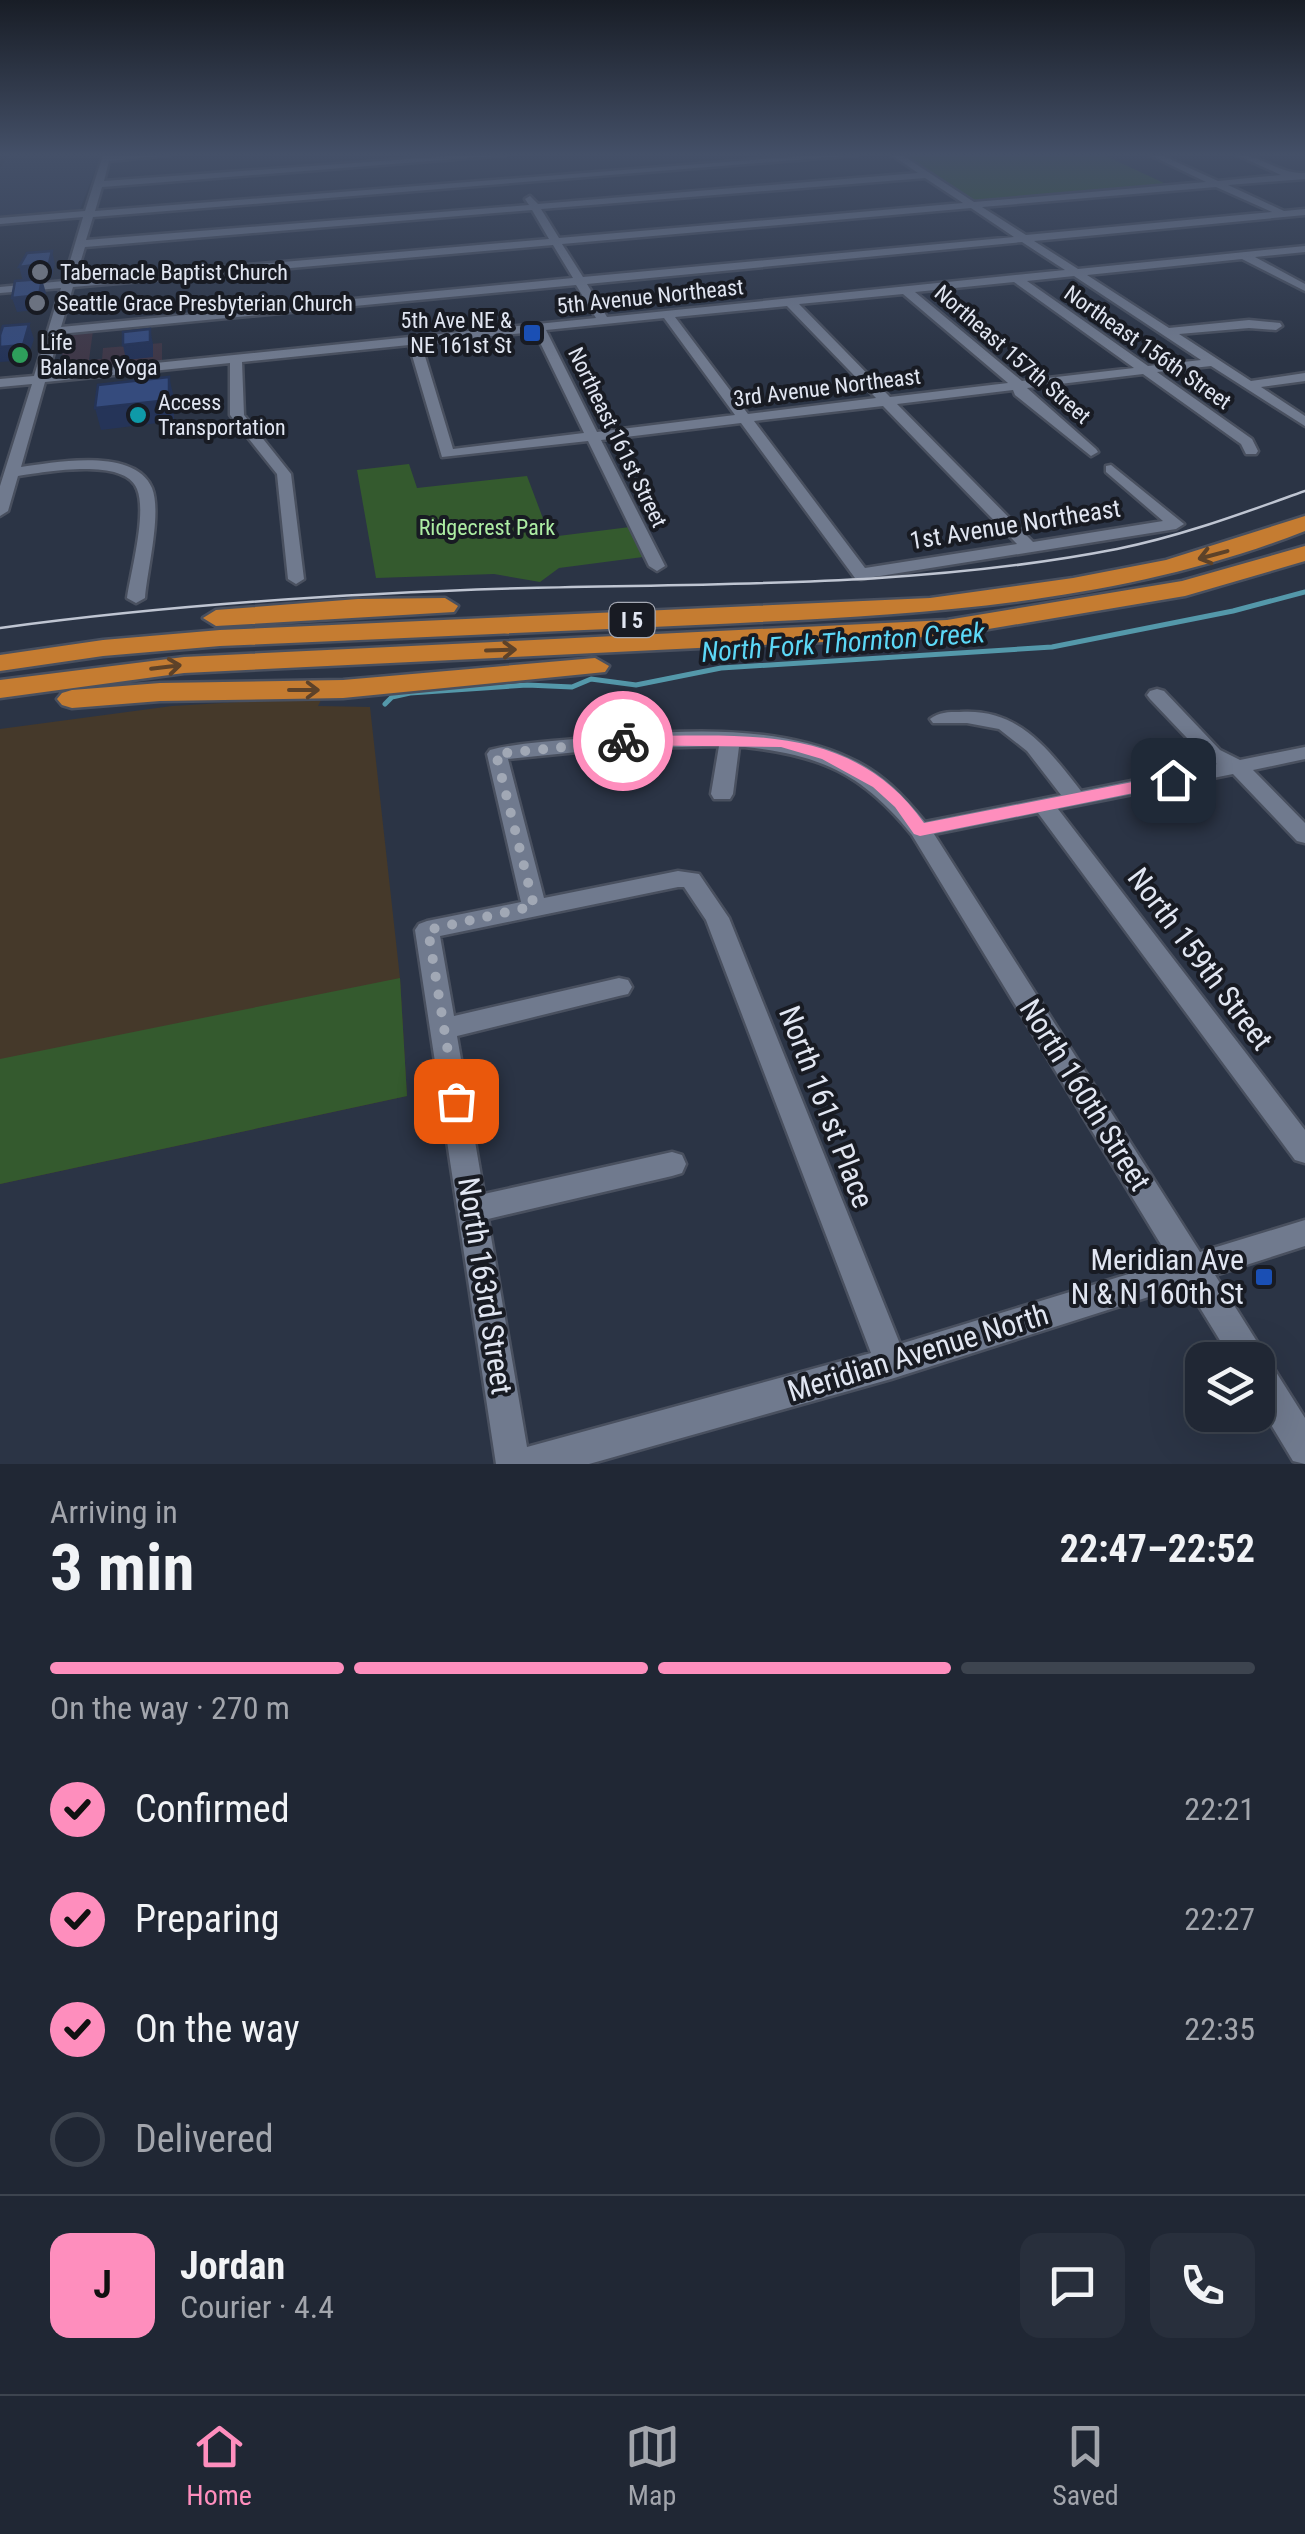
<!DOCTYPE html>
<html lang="en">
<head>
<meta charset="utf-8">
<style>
	body { margin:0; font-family:"Roboto Condensed",sans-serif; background:#282f3c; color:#f1f3f6; height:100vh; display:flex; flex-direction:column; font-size:38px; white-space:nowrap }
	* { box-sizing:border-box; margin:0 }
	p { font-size:32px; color:#a2a5ac }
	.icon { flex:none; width:55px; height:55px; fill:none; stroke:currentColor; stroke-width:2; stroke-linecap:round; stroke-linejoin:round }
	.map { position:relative; height:1464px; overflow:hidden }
	.panel { display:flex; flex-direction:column; background:#202734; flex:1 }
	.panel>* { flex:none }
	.fabs { position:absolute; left:1185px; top:1342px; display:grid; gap:20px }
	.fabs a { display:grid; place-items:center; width:90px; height:90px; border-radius:20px; background:#202734; box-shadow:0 10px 40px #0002,0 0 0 2px #3d444f; font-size:50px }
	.pin { position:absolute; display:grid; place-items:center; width:85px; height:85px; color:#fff; margin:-42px; border-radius:20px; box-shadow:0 5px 15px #0006 }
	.courier { position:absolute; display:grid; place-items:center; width:100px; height:100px; margin:-50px; border:8px solid #fe8ebd; border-radius:50%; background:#fff; color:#222; box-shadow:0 2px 12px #0007 }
	.headline em { font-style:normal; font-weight:700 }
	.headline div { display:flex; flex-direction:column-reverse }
	.headline { display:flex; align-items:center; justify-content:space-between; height:170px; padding:0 50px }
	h1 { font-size:65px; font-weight:700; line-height:75px }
	.bar { display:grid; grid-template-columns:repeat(4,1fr); gap:15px 10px; align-content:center; height:120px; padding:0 50px }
	.bar i { height:12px; border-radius:8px; background:#3d444f }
	.bar .selected { background:#fe8ebd }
	.bar p { grid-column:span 4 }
	.line { display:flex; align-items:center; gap:25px; padding:0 50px; border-top:2px solid #3d444f }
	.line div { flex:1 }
	.round { display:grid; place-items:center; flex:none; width:105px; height:105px; border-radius:20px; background:#282f3c }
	ol { padding:0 50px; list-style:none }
	li { display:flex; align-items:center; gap:30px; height:110px }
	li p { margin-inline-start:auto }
	li .icon { padding:10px; border-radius:50%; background:#fe8ebd; color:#111; stroke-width:4 }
	li:last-child { color:#a2a5ac }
	li i { width:55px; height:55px; border:5px solid #3d444f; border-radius:50% }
	.menu { display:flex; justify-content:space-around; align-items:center; height:140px; border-top:2px solid #3d444f; background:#202734; font-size:28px; color:#a2a5ac }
	.menu a { display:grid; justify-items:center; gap:5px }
	.menu .selected { color:#fe8ebd }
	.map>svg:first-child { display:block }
	.commercial { fill:#3f3848 }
	.industrial { fill:#45392a }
	.built { fill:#313c53 }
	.green { fill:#345a2e }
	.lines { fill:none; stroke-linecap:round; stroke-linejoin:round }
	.stream { stroke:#5498aa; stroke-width:5 }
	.minor-casing { stroke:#49505f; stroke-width:5 }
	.highway-casing { stroke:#49505f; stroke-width:5 }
	.minor { fill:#707a8e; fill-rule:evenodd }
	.highway { fill:#c57c31; fill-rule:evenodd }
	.tram { stroke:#bfc5d2; stroke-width:2.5 }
	.shaded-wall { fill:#253458 }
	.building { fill:#354b7d; stroke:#253458; stroke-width:2.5 }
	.oneway { stroke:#5d4229 }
	.route { fill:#fe8ebd }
	.done { stroke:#a1a8b5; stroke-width:10; stroke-dasharray:0 18 }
	.worship-dot { fill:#6b7280; stroke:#181b23; stroke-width:4 }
	.transit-dot { fill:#1a4fb4; stroke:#181b23; stroke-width:4 }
	.leisure-dot { fill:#2e9e5b; stroke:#181b23; stroke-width:4 }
	.culture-dot { fill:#0f9aa8; stroke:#181b23; stroke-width:4 }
	.labels { text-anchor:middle; stroke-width:8; stroke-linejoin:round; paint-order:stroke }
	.far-poi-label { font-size:22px; fill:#e1e6f2; stroke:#181b23; text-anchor:start }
	.far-street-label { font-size:22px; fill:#e1e6f2; stroke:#181b23 }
	.far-park-label { font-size:22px; fill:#adeda4; stroke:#181b23 }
	.shield { fill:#181b23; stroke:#a5a9b4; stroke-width:2.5 }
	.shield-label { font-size:22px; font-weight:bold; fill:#e1e6f2 }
	.street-label { font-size:25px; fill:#e1e6f2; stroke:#181b23 }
	.water-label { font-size:28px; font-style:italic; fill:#5cd8f7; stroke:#181b23 }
	.near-street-label { font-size:30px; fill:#e1e6f2; stroke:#181b23 }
	.near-poi-label { font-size:30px; fill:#e1e6f2; stroke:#181b23; text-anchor:end }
</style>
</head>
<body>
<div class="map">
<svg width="1305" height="1464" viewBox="0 0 1305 1464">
	<rect width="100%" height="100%" fill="#2b3445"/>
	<path class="commercial" d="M93,331L89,360L102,359L103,348L162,343V361L58,370L68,334Z"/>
	<path class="industrial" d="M309,698L321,700L318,706L370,707L400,978L407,1096L0,1184V729L172,706Z"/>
	<path class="built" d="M9,155H101L79,212L0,218V168Z"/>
	<path class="green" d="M902,155H1104L1166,184L976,203Z
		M409,464L417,488L527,476L550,537L630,527L643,557L559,568L540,582L494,574L376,578L357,470Z
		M400,978L407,1096L0,1184V1059Z"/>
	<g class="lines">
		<path class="stream" d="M385,704L392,697L410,693L527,685L572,687L591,679L636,685L721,668L1052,647L1233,611L1305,592"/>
		<defs>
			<path id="minor" d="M103,155H169L109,161L104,181L464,155H506L102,187L95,211L817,155H857L93,217L86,240L529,205L525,199L530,196L538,204L918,173L892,155H902L974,202L1206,182L1150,155H1161L1218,181L1281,175L1237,155C1261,155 1281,175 1305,173V179L1228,185L1284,211L1305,209V215L1034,241L1078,269L1305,246V252L1255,257L1305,284V291L1242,259L1087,275L1169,328L1249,320L1280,323L1282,326L1276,330L1249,328L1179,334L1251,381L1305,373V381L1261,387L1305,416V426L1211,366L1157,372L1252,439L1258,451L1256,454H1246L1241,444L1143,374L1027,388L1096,449L1098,452L1091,456L1015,395L1013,390L897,404L1033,542L1163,521L1106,472V466L1111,465L1184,524L1176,529L861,579L855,578L741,423L601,440L665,566L657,571L649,566L588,441L442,457L409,345L242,362L244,415L291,474L304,579L296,584L288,579L277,474L230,415V363L45,382L21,467C55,462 135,447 152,488C162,513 147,571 145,598L136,603L127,598C131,571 147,513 137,489C125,457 44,472 18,476L8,511L0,516V486L32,384L0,387V379L34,376L61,288L0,293V287L64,281L83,217L0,224V218L85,211ZM925,178L963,203L559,238L541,209ZM1216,187L1272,212L1026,235L982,207ZM971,208L1014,237L583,277L562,244ZM532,210L549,239L75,280L85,247ZM1022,242L1065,270L607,317L587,284ZM553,245L573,278L61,327L73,287ZM1074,276L1201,360L1148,366L1027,281ZM1014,282L1134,368L1022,381L915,292ZM576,285L596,318L48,374L59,334ZM903,294L1008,383L890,397L799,304ZM787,306L876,398L748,414L675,317ZM664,318L735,415L597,432L546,330ZM535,332L584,433L453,449L421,343ZM883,406L1017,544L865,568L754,421Z
				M1157,689L1164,691L1220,750L1240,760L1305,747V759L1253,770L1305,823V843L1297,841L1233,774L1058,809L1305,1130V1163L1295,1160L1038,813L934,834L1200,1252L1305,1220V1246L1215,1275L1305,1418V1464L1293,1461L1258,1403V1360H1232L1186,1285L891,1379L589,1464H496L415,930L419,924L427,921L521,902L487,754L490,750C517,743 546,742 574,739C661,732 767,720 849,758C881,772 903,795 925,822L1061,795L1027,751L999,729L967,723H933L930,719C939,712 948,712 960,712C1019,708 1048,749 1081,791L1217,764L1206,758L1150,699L1147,695L1150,691ZM719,746L711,794L714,799H730L733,794L739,747H745C821,755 863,774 912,835L1171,1261L900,1344L729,918L699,874L678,871L544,898L508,759L607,749ZM678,887H684L706,920L871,1353L527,1447L488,1219L672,1176L682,1173L686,1164L682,1155L672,1152L484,1194L457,1036L619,996L628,994L632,987L628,980L619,978L454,1016L440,936Z"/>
			<path id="highway" d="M1305,516V531C1110,608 902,615 696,625C537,632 379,639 220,646L103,656L0,671V655L103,640L220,630L930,598L1073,578L1166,560Z
				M1305,546V561L1185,596L947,636L184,673L0,698V680L184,657L947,620L1182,581Z
				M445,598L458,606L454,612L216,626L203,618L216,610L358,599Z
				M595,658L609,666L605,672L343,698L160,701L72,708L62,705L57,699L62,693L72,690L160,683L343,680Z"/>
		</defs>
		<use href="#minor" class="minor-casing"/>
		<use href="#highway" class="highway-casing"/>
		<use href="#minor" class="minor"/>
		<use href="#highway" class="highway"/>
		<path class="tram" d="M0,628C176,604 351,593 528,588C726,583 922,587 1117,549C1182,536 1243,513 1305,491"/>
	</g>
	<path class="shaded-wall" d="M52,251L55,264L52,277L23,281L19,267Z
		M42,279L46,293L43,309L17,312L12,298Z
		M29,324L34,339L27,360L0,362V347Z
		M150,329L153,344V357L126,360L123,345Z
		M169,377L174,398V421L101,430L95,408Z"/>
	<path class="building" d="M52,251L49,263L19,267L27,253Z
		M42,279L39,295L12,298L15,281Z
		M29,324L23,345L0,347V335L3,326Z
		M150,329V342L123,345V332Z
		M169,377V400L95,408L98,385Z"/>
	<defs><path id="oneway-shaft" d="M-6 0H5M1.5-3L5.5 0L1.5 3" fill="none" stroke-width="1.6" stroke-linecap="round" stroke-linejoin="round" transform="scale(2.5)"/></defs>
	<g class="oneway">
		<use href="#oneway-shaft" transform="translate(1213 555) rotate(165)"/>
		<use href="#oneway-shaft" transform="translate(501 650) rotate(-2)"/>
		<use href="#oneway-shaft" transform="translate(166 667) rotate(-7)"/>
		<use href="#oneway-shaft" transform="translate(304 690)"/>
	</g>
	<linearGradient id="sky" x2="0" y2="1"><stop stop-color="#181d26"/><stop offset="0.43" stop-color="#445068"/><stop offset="1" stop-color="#445068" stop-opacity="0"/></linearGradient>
	<rect width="1305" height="360" fill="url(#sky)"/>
	<path class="route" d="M623,736C734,737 851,719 924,823L1173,774L1182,780L1173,785L920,836L914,834L895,807L873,787L822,759L781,747L617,745V738Z"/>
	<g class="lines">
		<path class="done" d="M456,1101L428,930L534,906L496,754L623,741"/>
	</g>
	<g class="worship-dot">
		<circle cx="40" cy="272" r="10"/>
		<circle cx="37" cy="303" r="10"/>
	</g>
	<g class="transit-dot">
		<rect x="522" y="323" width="20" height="20" rx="5"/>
		<rect x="1254" y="1267" width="20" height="20" rx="5"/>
	</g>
	<circle class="leisure-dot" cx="20" cy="355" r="10"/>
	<circle class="culture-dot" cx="138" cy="415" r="10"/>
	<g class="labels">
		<g class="far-poi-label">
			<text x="60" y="280">Tabernacle Baptist Church</text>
			<text x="57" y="311">Seattle Grace Presbyterian Church</text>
			<text x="512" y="328" text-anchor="end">5th Ave NE &amp;<tspan x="512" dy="25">NE 161st St</tspan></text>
			<text x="40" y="350">Life<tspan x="40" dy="25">Balance Yoga</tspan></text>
			<text x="158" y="410">Access<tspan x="158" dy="25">Transportation</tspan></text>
		</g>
		<g class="far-street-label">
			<text transform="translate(650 296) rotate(-6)" y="8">5th Avenue Northeast</text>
			<text transform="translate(1148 347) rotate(35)" y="8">Northeast 156th Street</text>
			<text transform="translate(1013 354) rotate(41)" y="8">Northeast 157th Street</text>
			<text transform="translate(827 387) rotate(-7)" y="8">3rd Avenue Northeast</text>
			<text transform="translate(618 437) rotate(64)" y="8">Northeast 161st Street</text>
		</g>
		<g class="far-park-label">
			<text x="487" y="535">Ridgecrest Park</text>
		</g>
		<rect class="shield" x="609.5" y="603" width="45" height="34" rx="8"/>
		<g class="shield-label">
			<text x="632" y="628">I 5</text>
		</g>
		<g class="street-label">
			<text transform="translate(1015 524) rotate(-9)" y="9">1st Avenue Northeast</text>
		</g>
		<g class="water-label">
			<text transform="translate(843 642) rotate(-4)" y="10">North Fork Thornton Creek</text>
		</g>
		<g class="near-street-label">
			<text transform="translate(1200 959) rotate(53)" y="10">North 159th Street</text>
			<text transform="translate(1085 1095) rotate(58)" y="10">North 160th Street</text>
			<text transform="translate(826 1107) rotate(69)" y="10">North 161st Place</text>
			<text transform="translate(485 1286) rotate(81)" y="10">North 163rd Street</text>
			<text transform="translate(918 1353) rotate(-17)" y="10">Meridian Avenue North</text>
		</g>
		<g class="near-poi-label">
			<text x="1244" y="1270">Meridian Ave<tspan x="1244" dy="34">N &amp; N 160th St</tspan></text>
		</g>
	</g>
</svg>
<div class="fabs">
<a><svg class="icon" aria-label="layers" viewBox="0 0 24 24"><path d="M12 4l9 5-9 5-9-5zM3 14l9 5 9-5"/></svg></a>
</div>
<div class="pin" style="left:456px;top:1101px;background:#ea580c"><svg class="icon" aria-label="bag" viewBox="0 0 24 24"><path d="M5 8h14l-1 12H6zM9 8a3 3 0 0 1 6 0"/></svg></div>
<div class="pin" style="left:1173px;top:780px;background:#1f2937"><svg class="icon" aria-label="home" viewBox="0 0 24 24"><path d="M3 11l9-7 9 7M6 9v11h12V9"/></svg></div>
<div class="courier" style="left:623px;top:741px"><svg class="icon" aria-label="bike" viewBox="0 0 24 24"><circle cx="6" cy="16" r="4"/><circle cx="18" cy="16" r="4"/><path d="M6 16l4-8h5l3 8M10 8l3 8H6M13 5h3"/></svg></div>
</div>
<section class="panel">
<div class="headline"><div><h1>3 min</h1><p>Arriving in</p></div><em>22:47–22:52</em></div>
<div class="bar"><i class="selected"></i><i class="selected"></i><i class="selected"></i><i></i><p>On the way · 270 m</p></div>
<ol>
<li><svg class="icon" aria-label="check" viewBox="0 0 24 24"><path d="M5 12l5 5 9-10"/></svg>Confirmed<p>22:21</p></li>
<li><svg class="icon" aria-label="check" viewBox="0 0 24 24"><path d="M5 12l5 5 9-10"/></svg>Preparing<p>22:27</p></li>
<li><svg class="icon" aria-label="check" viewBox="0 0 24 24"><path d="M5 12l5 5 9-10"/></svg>On the way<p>22:35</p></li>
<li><i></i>Delivered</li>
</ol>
<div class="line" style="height:180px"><b class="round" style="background:#fe8ebd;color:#111">J</b><div><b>Jordan</b><p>Courier · 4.4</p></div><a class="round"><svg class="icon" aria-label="chat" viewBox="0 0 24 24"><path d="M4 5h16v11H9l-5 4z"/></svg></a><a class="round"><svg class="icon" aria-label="phone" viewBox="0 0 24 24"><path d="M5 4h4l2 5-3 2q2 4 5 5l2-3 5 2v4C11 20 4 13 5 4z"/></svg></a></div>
</section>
<nav class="menu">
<a class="selected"><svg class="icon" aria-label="home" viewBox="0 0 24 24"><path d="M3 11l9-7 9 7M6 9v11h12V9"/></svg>Home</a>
<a><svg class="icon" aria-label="map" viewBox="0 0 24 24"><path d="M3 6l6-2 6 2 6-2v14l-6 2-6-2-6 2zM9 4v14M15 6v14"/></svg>Map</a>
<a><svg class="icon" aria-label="saved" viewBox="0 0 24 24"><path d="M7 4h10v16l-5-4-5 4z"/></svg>Saved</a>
</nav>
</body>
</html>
